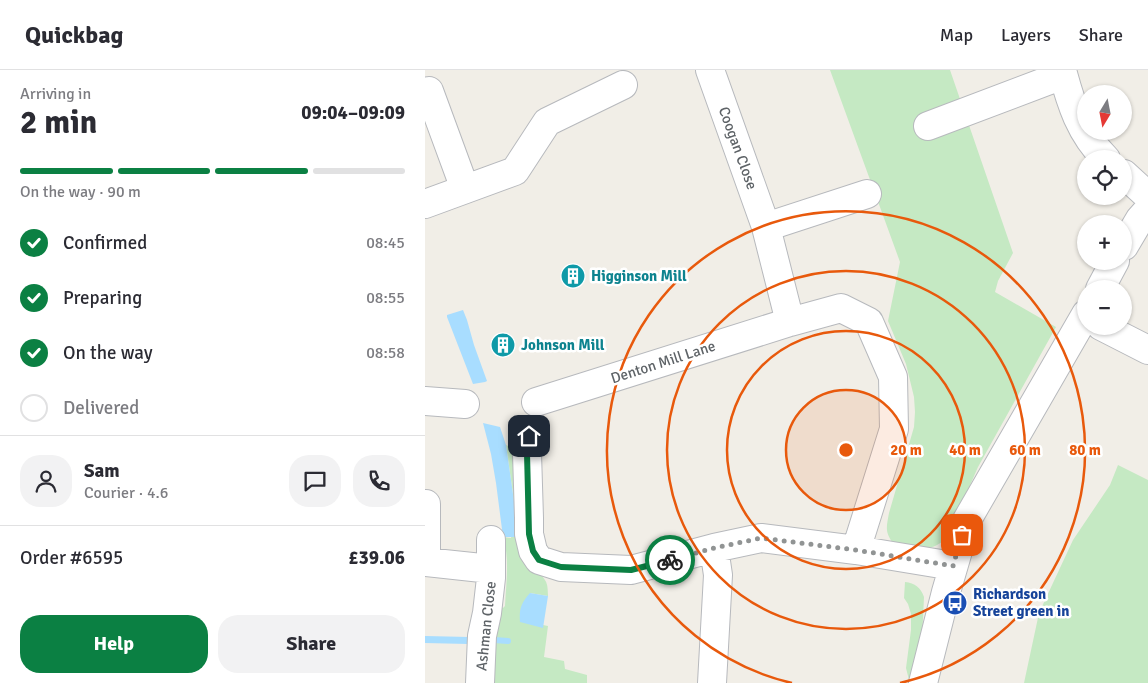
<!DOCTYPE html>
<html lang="en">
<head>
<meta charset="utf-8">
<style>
	body { margin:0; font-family:Signika,sans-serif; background:#f2f2f3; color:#2b2b33; height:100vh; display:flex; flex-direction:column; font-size:19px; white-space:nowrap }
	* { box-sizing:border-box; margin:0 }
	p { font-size:16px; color:#7c7c81 }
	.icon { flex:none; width:28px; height:28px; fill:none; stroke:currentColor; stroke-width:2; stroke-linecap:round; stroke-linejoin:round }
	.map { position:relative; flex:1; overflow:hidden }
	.details { display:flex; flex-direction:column; background:#fff; width:425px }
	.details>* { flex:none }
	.needle { width:32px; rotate:190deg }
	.tools { position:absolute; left:652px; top:15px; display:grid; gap:10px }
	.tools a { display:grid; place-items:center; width:55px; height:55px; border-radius:50%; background:#fff; box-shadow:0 1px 4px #0004; font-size:25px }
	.pin { position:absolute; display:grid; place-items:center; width:42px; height:42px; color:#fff; margin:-21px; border-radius:10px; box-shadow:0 2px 8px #0006 }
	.courier { position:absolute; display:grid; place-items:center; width:50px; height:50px; margin:-25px; border:4px solid #0b8043; border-radius:50%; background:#fff; color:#222; box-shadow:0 1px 6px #0007 }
	.overview em { font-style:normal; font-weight:700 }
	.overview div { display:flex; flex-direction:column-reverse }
	.overview { display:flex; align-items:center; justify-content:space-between; height:85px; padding:0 20px }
	h1 { font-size:32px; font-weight:700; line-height:38px }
	.bar { display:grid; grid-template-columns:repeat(4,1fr); gap:8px 5px; align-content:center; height:60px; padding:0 20px }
	.bar i { height:6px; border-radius:4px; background:#e1e1e2 }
	.bar .active { background:#0b8043 }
	.bar p { grid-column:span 4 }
	.line { display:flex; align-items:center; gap:12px; padding:0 20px; border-top:1px solid #e1e1e2 }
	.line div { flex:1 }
	.round { display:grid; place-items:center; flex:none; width:52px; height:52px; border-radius:20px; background:#f2f2f3 }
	ol { padding:0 20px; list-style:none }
	li { display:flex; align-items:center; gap:15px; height:55px }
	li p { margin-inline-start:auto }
	li .icon { padding:5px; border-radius:50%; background:#0b8043; color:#fff; stroke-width:4 }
	li:last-child { color:#7c7c81 }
	li i { width:28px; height:28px; border:2px solid #e1e1e2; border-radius:50% }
	.button { display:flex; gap:10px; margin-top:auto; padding:10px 20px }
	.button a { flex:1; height:58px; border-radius:20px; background:#0b8043; color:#fff; font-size:20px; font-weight:700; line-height:58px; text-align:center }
	.button a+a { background:#f2f2f3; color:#2b2b33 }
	header { display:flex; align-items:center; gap:30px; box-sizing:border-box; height:70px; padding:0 25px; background:#fff; border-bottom:1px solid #e1e1e2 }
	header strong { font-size:24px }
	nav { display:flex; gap:28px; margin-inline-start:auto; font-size:18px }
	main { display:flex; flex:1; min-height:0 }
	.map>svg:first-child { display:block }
	.green { fill:#c5e9c3 }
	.water { fill:#a8ddff }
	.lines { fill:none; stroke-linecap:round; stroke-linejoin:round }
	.stream { stroke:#a8ddff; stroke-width:6 }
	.minor-casing { stroke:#b7b9bd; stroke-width:30 }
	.minor { stroke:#fff; stroke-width:28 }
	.done { stroke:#919494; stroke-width:5; stroke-dasharray:0 9 }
	.route { stroke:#0b8043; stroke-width:6 }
	.ring { fill:none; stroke:#e8590c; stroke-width:2.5 }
	.labels { text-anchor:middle; stroke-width:5; stroke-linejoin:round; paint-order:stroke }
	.street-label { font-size:15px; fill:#5e6367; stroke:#fff }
	.culture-label { font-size:15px; font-weight:bold; fill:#0d838f; stroke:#fff; text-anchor:start }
	.transit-label { font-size:15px; font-weight:bold; fill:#164399; stroke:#fff; text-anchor:start }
	.centre { fill:#e8590c; stroke:#fff; stroke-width:2.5 }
	.ring-label { font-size:15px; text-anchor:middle; font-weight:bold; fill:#e8590c; stroke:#fff; stroke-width:5; stroke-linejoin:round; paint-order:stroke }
</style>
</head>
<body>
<header>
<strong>Quickbag</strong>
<nav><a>Map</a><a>Layers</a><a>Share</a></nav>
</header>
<main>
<section class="details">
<div class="overview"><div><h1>2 min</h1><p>Arriving in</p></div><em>09:04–09:09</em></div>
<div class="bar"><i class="active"></i><i class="active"></i><i class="active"></i><i></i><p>On the way · 90 m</p></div>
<ol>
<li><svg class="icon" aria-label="check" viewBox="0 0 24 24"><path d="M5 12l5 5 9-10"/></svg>Confirmed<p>08:45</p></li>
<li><svg class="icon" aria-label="check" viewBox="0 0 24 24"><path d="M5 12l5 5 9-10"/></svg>Preparing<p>08:55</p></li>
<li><svg class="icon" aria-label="check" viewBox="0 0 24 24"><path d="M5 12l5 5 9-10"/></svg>On the way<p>08:58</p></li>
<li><i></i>Delivered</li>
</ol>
<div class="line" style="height:90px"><a class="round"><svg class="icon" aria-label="person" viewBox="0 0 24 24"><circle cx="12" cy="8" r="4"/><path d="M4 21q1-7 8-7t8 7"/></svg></a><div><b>Sam</b><p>Courier · 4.6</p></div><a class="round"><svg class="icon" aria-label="chat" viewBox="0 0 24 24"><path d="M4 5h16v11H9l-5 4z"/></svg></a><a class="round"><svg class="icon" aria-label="phone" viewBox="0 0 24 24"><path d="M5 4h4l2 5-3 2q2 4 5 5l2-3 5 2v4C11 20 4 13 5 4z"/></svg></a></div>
<div class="line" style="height:65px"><div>Order #6595</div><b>£39.06</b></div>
<div class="button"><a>Help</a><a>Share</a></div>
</section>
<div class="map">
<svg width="723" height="613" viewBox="0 0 723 613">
	<rect width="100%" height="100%" fill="#f1eee7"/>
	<path class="green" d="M405,0H525L588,183L573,211L570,222L631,257L553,397L522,468C504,484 491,478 469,475C460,462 461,459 464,443L489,357L490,342L489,327L481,294L463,251L475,192Z
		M81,375L92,380L112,498C119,512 123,507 123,526L105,523L118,557V555L123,556L119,587L139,591L140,599L162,605V613H63L76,537L78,538L80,536C81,513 85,489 78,467L86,468L90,438Z
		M693,395L723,410V613H599L614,543L648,470L685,415Z
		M480,512C490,513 496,518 499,527L496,592L491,613H483L484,610L481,598L486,560V544L483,534L479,528Z"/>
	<path class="water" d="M38,240L42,250L49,275L62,311L60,312L48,314L22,247V245Z
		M58,353L75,357L81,375L90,438L93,467H78L71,413L66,384Z
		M105,523L123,526L118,558L95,552C94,539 96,533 105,523Z
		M0,569L44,570L43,574L0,573Z"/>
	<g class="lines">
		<path class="stream" d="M0,569L44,570
			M69,570L83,571"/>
		<defs>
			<path id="minor" d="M285,0L341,157L365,252
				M637,0C646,34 655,63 681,89
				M4,21L40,119
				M503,56L638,5
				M699,104L723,126
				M0,134L90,101L122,52L198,15
				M341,157L442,124
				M699,176L715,149L723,140
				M675,219L690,191
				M676,256L723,280
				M0,331L40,334
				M111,332L365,252L416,238L444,252L468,307L469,359L431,480
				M104,367L102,383L104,448V464L108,481L114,490L136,497L206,500L289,478L336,468L431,480L528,496
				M0,492L66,499
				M1,492V434
				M55,613L57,566L62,543L66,508V470
				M287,613L293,505L289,478
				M498,613L521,522L542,450L661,244"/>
		</defs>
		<use href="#minor" class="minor-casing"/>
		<use href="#minor" class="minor"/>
	</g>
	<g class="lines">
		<path class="done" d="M245,490L289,478L336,468L431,480L528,496L537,465"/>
		<path class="route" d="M104,366L102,383L104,464L108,481L114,490L136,497L206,500L245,490"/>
	</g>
	<circle cx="421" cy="380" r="60" fill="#e8590c" fill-opacity=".12"/>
	<g class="ring">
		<circle cx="421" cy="380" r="60"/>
		<circle cx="421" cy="380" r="119"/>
		<circle cx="421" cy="380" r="179"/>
		<path d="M367 613A239 239 0 1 1 475 613"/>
	</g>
	<defs>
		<symbol id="building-disc" viewBox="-11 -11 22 22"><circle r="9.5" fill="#0f9aa8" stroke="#fff"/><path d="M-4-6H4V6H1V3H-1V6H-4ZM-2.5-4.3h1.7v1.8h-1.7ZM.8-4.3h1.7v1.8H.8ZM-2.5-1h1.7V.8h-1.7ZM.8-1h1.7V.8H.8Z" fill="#fff"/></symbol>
		<symbol id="bus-disc" viewBox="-11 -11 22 22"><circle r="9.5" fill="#1a4fb4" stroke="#fff"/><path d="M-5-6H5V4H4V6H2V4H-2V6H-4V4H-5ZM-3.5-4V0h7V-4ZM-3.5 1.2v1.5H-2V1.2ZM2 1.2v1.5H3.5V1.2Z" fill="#fff"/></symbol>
	</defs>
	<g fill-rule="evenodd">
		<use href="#building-disc" x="134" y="192" width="28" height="28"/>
		<use href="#building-disc" x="64" y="261" width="28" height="28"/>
		<use href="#bus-disc" x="516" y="519" width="28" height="28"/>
	</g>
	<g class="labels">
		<g class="street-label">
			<text transform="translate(313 78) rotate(70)" y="5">Coogan Close</text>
			<text transform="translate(238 292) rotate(-18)" y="5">Denton Mill Lane</text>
			<text transform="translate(61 556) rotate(-84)" y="5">Ashman Close</text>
		</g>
		<g class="culture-label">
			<text x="166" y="211">Higginson Mill</text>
			<text x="96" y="280">Johnson Mill</text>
		</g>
		<g class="transit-label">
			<text x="548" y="529">Richardson<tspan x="548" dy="17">Street green in</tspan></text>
		</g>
	</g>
	<circle cx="421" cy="380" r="8" class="centre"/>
	<g class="ring-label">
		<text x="481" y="385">20 m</text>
		<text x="540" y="385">40 m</text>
		<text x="600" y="385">60 m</text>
		<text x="660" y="385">80 m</text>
	</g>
</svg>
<div class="tools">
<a><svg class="needle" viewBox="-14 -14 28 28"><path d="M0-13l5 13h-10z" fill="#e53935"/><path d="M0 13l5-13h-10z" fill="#7c7c81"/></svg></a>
<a><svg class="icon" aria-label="locate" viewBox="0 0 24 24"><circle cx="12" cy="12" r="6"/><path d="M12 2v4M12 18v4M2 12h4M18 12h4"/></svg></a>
<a>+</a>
<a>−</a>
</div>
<div class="pin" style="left:537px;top:465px;background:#ea580c"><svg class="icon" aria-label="bag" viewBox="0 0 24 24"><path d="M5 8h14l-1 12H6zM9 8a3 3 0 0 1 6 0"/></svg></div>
<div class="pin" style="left:104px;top:366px;background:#1f2937"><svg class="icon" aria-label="home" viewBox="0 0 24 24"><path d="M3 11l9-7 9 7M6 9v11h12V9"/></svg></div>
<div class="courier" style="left:245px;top:490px"><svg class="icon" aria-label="bike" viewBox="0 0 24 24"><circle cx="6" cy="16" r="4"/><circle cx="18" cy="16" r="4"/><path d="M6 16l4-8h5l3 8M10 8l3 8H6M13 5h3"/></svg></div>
</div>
</main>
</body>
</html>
